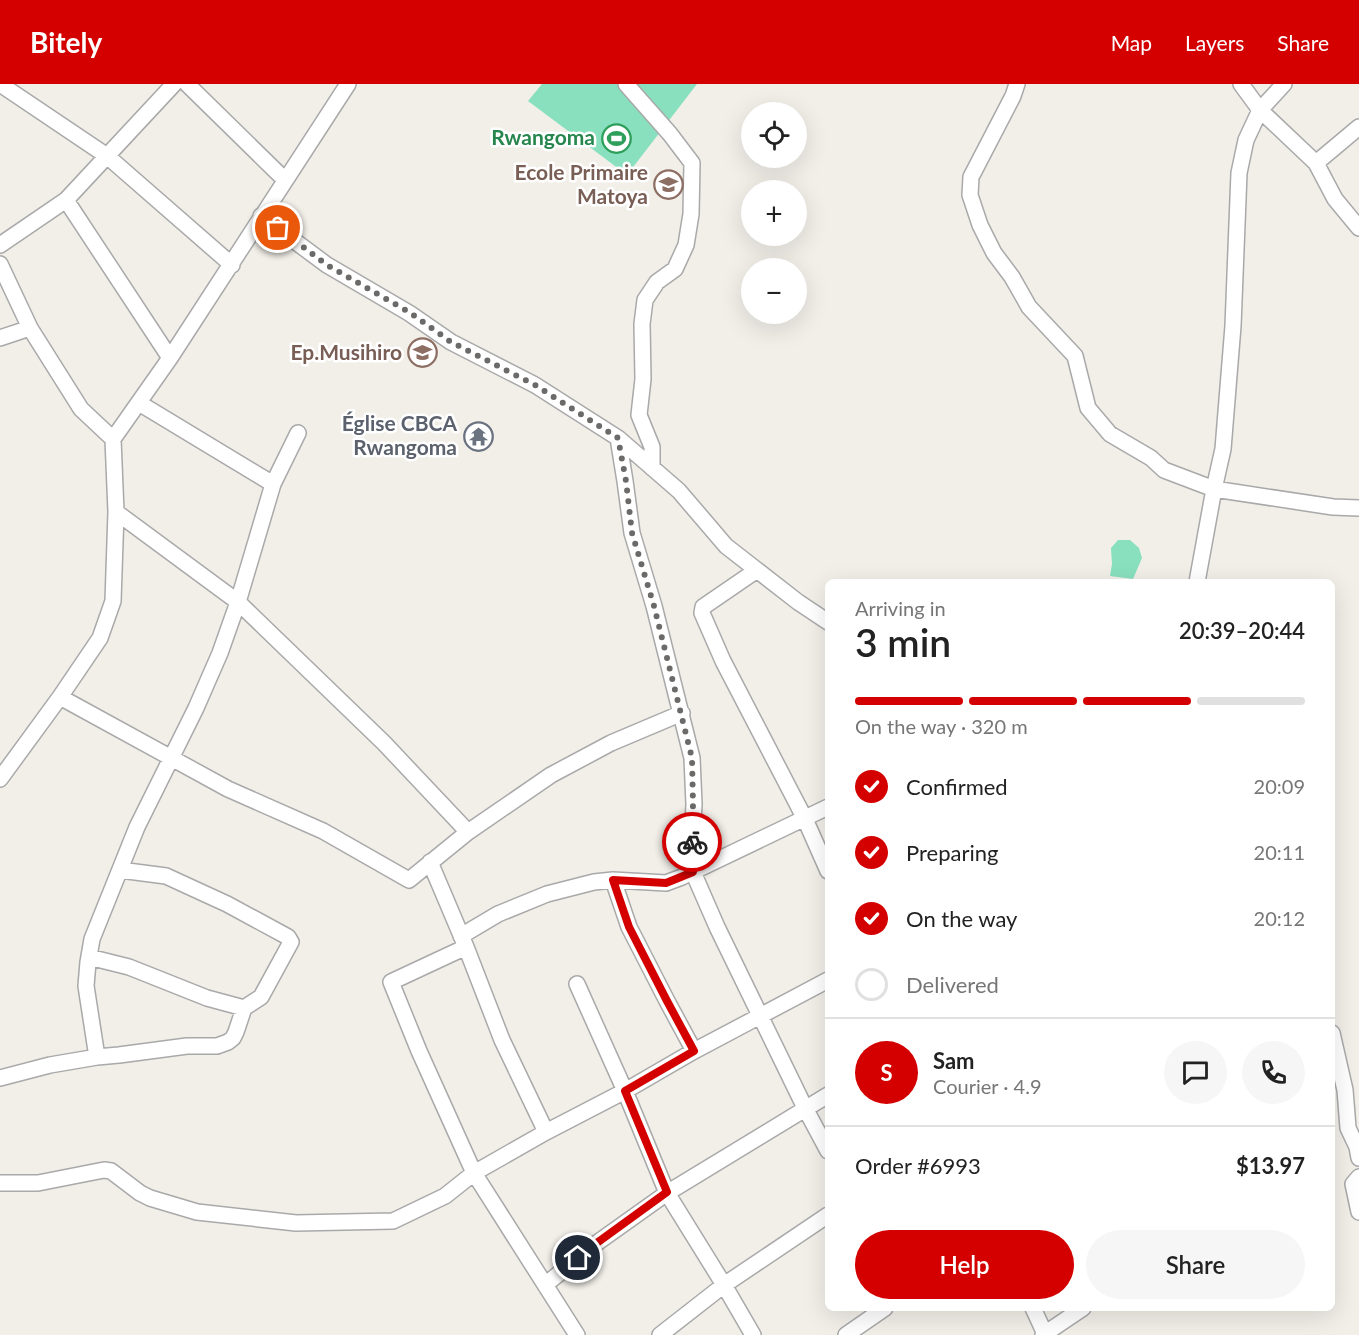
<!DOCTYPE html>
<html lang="en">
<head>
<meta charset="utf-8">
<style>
	body { margin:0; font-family:Lato,sans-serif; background:#f6f6f6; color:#222; height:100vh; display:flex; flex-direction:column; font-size:22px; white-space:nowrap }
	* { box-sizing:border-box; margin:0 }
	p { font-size:20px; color:#767676 }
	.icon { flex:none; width:33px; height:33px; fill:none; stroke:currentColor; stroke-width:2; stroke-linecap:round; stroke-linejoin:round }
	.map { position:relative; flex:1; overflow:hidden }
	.panel { position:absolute; left:825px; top:495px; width:510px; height:732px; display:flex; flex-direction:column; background:#fff; border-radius:9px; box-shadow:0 6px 24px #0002 }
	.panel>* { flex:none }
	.controls { position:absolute; left:741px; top:18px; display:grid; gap:12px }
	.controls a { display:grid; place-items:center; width:66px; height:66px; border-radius:50%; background:#fff; box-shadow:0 6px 24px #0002; font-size:30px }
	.pin { position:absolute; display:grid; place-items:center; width:51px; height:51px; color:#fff; margin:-26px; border:3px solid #fff; border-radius:50%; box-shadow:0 2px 6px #0007 }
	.courier { position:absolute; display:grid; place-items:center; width:60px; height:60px; margin:-30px; border:4px solid #d40000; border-radius:50%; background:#fff; color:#222; box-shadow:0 2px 8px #0007 }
	.overview em { font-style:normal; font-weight:600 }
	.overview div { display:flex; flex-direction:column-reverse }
	.overview { display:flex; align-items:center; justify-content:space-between; height:102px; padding:0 30px }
	h1 { font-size:39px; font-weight:600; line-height:45px }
	.bar { display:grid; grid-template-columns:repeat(4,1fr); gap:9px 6px; align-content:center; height:72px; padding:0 30px }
	.bar i { height:8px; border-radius:4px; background:#e0e0e0 }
	.bar .current { background:#d40000 }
	.bar p { grid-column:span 4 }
	.line { display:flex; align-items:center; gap:15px; padding:0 30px; border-top:2px solid #e0e0e0 }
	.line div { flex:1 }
	.round { display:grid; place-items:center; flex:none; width:63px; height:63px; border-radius:32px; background:#f6f6f6 }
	ol { padding:0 30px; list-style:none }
	li { display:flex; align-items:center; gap:18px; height:66px }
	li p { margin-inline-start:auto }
	li .icon { padding:6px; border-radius:50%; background:#d40000; color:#fff; stroke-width:4 }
	li:last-child { color:#767676 }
	li i { width:33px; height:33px; border:3px solid #e0e0e0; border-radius:50% }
	.action { display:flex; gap:12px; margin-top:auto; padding:12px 30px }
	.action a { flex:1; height:69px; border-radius:36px; background:#d40000; color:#fff; font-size:24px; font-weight:600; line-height:69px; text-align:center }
	.action a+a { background:#f6f6f6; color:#222 }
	header { display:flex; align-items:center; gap:36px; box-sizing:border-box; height:84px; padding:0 30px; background:#d40000; color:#fff }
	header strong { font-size:28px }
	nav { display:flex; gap:33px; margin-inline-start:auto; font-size:21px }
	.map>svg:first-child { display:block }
	.pitch { fill:#88e0be }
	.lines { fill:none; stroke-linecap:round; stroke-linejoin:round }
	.minor-casing { stroke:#a9a9a9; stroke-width:18 }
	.minor { stroke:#fff; stroke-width:15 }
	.done { stroke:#6b6a68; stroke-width:6; stroke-dasharray:0 10.8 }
	.route { stroke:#d40000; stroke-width:8 }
	.labels { text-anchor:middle; stroke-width:5; stroke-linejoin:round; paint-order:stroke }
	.leisure-label { font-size:21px; font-weight:bold; fill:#27864d; stroke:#fff; text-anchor:end }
	.education-label { font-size:21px; font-weight:bold; fill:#785e54; stroke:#fff; text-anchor:end }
	.worship-label { font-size:21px; font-weight:bold; fill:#5b616d; stroke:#fff; text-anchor:end }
</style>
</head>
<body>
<header>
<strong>Bitely</strong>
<nav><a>Map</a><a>Layers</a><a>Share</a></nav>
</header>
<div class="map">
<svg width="1359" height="1251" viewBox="0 0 1359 1251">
	<rect width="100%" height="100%" fill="#f2efe9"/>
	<path class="pitch" d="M542,0H697L627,91L528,17Z
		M1118,456H1130L1139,464L1142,474L1133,495L1110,492L1112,480L1111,464Z"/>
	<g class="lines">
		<defs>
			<path id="minor" d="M0,0L107,72L232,181
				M187,0L285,96
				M626,0L670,50L692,79L691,130L686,161L675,185L657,198L645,216L642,240L643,295L639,331L652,363V384
				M1017,0L1013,12L971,93L970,111L980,141L994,169L1012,193L1029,223L1075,272L1088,324L1110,350L1151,374L1164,386L1214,405L1333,423L1359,424
				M1241,0L1260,26L1316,79L1359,43
				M1316,79L1335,115L1359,144
				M66,116L170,274
				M261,132L327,181L409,229L451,258L535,301L618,354L679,407L726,462L798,518L828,538
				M0,161L66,116L174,0
				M0,180L30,244L81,325L113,355
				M0,254L30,244
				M139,319L273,400
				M618,354L625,397L632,449L654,522L692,674L694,720L692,759L693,788L717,843L805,1024L828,1067
				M757,486L703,523L702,529L723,577L805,735L828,787
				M1197,498L1214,405L1223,365L1233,242L1239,89L1246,56L1260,26L1284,0
				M60,613L228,705L323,747L409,796L468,748L384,659L238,518L116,428
				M0,695L60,613L100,554L113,517L116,428L113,355L170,274L348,0
				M468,748L551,691L611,659L682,629
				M430,778L466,863L502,956L546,1048
				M613,796L629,843L667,917L694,967
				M461,852L498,830L547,810L594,798L613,796L666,799L682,793L828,723
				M466,863L391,898L419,967L474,1089L577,1251
				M89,873L129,883L207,914L244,924
				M577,900L625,1007L667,1109L724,1201L753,1251
				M1332,949L1345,1006L1348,1044L1357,1063L1359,1074
				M97,973L86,902L88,878L92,855L137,743L196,624L220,569L238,518L273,400L298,349
				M0,994L50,981L97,973L119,971L187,962H217L228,958L233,954L236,948L244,924L261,913L291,858L288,853L227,820L166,792L120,786
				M1359,1093L1353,1100L1359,1128
				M0,1099H38L104,1086L111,1087L140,1109L150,1114L197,1128L296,1139L393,1137L445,1112L474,1089L546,1048L625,1007L694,967L828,896
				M545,1201L594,1161L667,1109L828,1011
				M1033,1224L1045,1250
				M660,1251L724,1201L828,1131
				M846,1251L885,1224
				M1043,1251L1083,1224"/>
		</defs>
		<use href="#minor" class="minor-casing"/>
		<use href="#minor" class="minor"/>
	</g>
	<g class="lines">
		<path class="done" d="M278,144L327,181L409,228L451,258L535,301L618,354L626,397L632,449L654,522L692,674L693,720L692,758"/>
		<path class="route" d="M578,1174L594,1161L667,1108L625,1007L694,967L667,917L629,843L613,796L666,799L693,788L692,758"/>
	</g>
	<defs>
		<symbol id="stadium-ring" viewBox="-11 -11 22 22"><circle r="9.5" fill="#fff" stroke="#2e9e5b" stroke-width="1.5"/><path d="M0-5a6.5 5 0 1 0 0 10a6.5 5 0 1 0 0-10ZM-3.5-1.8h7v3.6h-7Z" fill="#2e9e5b"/></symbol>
		<symbol id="school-ring" viewBox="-11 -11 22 22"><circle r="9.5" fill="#fff" stroke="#8d6e63" stroke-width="1.5"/><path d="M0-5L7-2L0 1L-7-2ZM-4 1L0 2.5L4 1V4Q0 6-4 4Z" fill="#8d6e63"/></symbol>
		<symbol id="temple-ring" viewBox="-11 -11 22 22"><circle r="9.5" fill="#fff" stroke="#6b7280" stroke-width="1.5"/><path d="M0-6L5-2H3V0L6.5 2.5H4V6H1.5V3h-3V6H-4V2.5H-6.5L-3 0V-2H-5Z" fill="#6b7280"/></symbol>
	</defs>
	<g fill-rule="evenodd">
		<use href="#stadium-ring" x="600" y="38" width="33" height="33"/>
		<use href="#school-ring" x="652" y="84" width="33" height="33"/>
		<use href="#school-ring" x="406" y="252" width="33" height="33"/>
		<use href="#temple-ring" x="462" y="336" width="33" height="33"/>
	</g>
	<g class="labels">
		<g class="leisure-label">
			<text x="595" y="61">Rwangoma</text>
		</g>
		<g class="education-label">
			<text x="648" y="96">Ecole Primaire<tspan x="648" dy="24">Matoya</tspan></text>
			<text x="402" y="276">Ep.Musihiro</text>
		</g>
		<g class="worship-label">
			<text x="457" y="347">Église CBCA<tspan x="457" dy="24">Rwangoma</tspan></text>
		</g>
	</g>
</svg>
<div class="controls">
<a><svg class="icon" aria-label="locate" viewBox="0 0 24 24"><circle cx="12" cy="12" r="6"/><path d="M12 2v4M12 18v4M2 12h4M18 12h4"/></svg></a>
<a>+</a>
<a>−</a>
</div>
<div class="pin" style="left:278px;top:144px;background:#ea580c"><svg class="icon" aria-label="bag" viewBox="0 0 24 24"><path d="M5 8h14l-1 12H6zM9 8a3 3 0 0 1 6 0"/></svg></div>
<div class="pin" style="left:578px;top:1174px;background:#1f2937"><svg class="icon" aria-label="home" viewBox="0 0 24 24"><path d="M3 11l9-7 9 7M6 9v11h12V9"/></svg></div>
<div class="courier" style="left:692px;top:758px"><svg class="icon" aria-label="bike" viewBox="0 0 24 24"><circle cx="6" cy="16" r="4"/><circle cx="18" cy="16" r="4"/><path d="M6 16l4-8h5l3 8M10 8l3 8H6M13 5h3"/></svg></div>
<section class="panel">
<div class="overview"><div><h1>3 min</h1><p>Arriving in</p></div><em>20:39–20:44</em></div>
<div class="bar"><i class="current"></i><i class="current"></i><i class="current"></i><i></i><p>On the way · 320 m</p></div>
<ol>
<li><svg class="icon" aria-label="check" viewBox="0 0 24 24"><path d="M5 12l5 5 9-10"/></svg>Confirmed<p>20:09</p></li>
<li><svg class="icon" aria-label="check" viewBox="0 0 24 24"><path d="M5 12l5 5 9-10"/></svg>Preparing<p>20:11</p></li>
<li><svg class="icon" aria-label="check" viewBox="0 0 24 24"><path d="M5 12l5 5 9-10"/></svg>On the way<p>20:12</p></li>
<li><i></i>Delivered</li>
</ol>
<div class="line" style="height:108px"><b class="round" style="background:#d40000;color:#fff">S</b><div><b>Sam</b><p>Courier · 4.9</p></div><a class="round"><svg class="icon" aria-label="chat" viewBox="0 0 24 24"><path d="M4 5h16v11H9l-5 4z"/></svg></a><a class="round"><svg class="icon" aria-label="phone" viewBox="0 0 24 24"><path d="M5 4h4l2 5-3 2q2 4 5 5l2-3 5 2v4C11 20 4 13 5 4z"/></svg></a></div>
<div class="line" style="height:78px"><div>Order #6993</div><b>$13.97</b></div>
<div class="action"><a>Help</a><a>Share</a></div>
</section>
</div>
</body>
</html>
